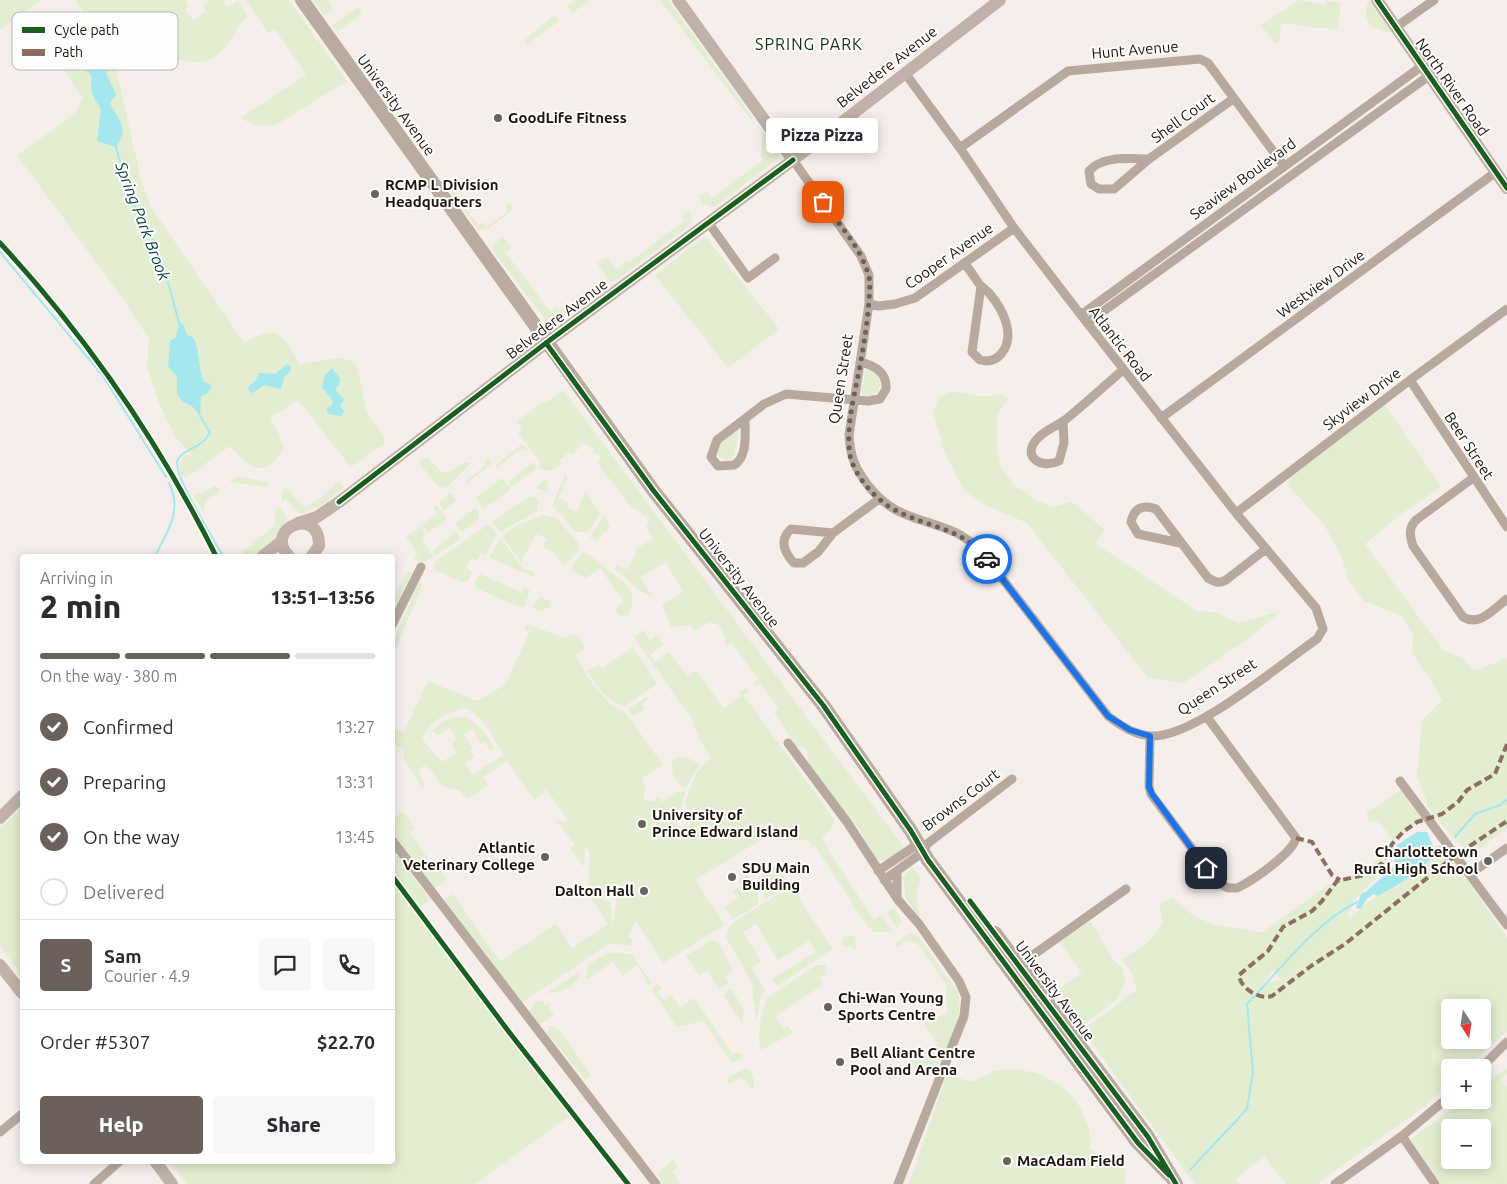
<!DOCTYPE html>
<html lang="en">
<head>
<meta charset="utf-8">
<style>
	body { margin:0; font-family:Ubuntu,sans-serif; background:#f7f7f7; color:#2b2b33; height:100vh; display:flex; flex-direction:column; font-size:19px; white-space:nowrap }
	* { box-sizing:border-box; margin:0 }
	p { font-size:16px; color:#7c7c81 }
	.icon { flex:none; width:28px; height:28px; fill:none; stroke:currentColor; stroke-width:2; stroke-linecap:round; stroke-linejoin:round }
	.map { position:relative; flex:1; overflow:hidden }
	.side { position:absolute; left:20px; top:554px; width:375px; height:610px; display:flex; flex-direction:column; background:#fff; border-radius:5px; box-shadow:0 2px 12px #0003 }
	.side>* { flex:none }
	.needle { width:32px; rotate:168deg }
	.buttons { position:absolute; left:1441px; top:999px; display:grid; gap:10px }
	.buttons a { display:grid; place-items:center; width:50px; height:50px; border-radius:5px; background:#fff; box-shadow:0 2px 12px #0003; font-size:25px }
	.pin { position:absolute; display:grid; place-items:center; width:42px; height:42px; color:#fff; margin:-21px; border-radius:10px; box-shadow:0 2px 8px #0006 }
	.courier { position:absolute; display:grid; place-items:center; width:50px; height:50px; margin:-25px; border:4px solid #1a73e8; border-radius:50%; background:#fff; color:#222; box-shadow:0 1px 6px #0007 }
	.bubble { position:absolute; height:35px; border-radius:5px; background:#fff; box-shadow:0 2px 12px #0003; font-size:16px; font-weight:800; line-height:35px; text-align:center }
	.overview em { font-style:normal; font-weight:800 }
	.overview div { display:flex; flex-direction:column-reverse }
	.overview { display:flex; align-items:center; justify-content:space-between; height:85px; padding:0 20px }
	h1 { font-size:32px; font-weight:800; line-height:38px }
	.bar { display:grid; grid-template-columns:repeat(4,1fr); gap:8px 5px; align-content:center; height:60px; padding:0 20px }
	.bar i { height:6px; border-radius:4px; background:#e1e1e2 }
	.bar .on { background:#6b605a }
	.bar p { grid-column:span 4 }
	.line { display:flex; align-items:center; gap:12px; padding:0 20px; border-top:1px solid #e1e1e2 }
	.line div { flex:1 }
	.round { display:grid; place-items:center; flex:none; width:52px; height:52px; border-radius:5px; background:#f7f7f7 }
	ol { padding:0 20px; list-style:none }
	li { display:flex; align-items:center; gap:15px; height:55px }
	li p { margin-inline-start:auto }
	li .icon { padding:5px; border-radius:50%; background:#6b605a; color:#fff; stroke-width:4 }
	li:last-child { color:#7c7c81 }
	li i { width:28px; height:28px; border:2px solid #e1e1e2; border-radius:50% }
	.action { display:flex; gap:10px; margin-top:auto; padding:10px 20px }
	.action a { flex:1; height:58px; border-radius:5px; background:#6b605a; color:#fff; font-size:20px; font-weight:800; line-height:58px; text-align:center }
	.action a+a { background:#f7f7f7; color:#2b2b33 }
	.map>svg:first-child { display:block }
	.green { fill:#e2edd1; fill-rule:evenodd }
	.water { fill:#a4e8ee }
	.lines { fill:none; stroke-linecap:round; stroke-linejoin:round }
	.stream { stroke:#a4e8ee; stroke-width:2 }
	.street { stroke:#b8a99f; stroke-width:9 }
	.secondary { stroke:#c0b2a8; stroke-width:12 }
	.primary { stroke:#baaba0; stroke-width:14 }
	.quiet { stroke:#8d6e63; stroke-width:4; stroke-dasharray:8 4; stroke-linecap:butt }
	.cycleway-casing { stroke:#fdfdfd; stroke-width:8 }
	.cycleway { stroke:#1b5e20; stroke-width:5 }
	.done { stroke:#6b605a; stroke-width:5; stroke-dasharray:0 9 }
	.route { stroke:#1a73e8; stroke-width:6 }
	.poi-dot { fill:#6b605a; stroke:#fdfdfd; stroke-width:2 }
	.labels { text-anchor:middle; stroke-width:4; stroke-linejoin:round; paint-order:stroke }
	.street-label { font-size:15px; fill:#20140d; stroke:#fdfdfd }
	.poi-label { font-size:15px; font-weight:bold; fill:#20140d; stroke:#fdfdfd; text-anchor:start }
	.neighbourhood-label { font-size:16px; letter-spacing:1px; fill:#113308; stroke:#fdfdfd }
	.water-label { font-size:16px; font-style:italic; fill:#114145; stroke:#fdfdfd }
	.key { fill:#fdfdfd; stroke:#bbb7b5; stroke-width:1 }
	.key-label { font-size:14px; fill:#20140d }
</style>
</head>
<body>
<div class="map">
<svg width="1507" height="1184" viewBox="0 0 1507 1184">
	<rect width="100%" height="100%" fill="#f6eeea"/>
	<path class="green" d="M0,0H41L0,30Z
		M75,0H185L189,6L185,10L193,20L206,11L203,5L209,0H222L228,7L238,0L248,17C231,30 230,52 207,61C200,64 188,61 181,60C166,59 149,57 135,53C112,47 87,19 75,0Z
		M246,0H289L347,81L276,125L257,126L240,118L306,75L275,29L268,33Z
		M313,0H327L333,9L324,15Z
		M575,0H590L572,13L567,6Z
		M660,0H668L753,118L751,120Z
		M1299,0L1325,5L1326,1L1341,3L1337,30L1281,23L1279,42L1275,43L1261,25Z
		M1369,0L1393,33C1372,30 1360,23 1369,0Z
		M358,7L362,14L337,32L332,25Z
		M58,11C69,14 71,21 79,28C91,37 104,43 113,55L141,180L151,207L244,343C278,323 283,334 300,364L340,358L356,362L367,412L385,439L384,444L351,467L298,400L270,418L278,432L283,448C266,481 247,467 230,446L184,479L179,467L184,455H192L176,438L159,403L147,367L149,339L126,303L17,155L76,113L83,98L33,26L44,17Z
		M554,15L559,19L558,22L527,44L524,40Z
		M763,132L780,157L713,208L702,204L698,196L707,192L712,198L763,160L760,155L764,151L761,147Z
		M451,181L455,186L451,189L478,225L483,222L487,227L508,211L505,207L510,203L513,209L488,229L478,230L447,186Z
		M689,210L693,223L615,281H609L597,263L606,257L616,269L627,261L628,263L685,220L682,216Z
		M705,236L779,329L728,368L655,275Z
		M503,237L512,248L506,253L550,311L556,307L559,311L594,285L598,290L550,326L494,252L493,245Z
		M866,370C882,370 885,389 872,397L863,395L861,392Z
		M563,390L904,847C897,855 886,863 875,860L860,830L809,768L807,752L805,748L800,746L791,747L788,743L792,740L774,712L778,708L761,683L755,687L752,683L758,679L732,643L726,647L724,635L718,624L709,622L694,631L689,625L671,627L662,605L683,592L666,562L640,577L652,596C632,589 630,579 614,569L617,565L628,570L637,549L653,538L646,528L650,519L641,515L642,512L631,507L598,464L601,456L592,452L594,448L583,443L572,455L569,452L558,462L563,463L552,471L541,469L538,466L541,463L518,433L522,429L517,422L543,401L545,403Z
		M954,391C971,396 985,398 1002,393L1009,399L997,414V448L1001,469L1016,486L1036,500L1053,507L1072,502L1105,530L1095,543L1197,611L1215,612L1238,623L1280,612L1250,637L1184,683L1148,678L1027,523L981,503L963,489L944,451L933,412L939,397Z
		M1385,405L1441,487L1400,515L1365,544L1443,650L1463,659L1474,671L1507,658V828L1470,856L1430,811L1417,776L1422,721L1442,700L1428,676L1412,653L1413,635L1402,616L1364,601L1349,582L1342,558L1325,526L1287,484L1299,460Z
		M739,430L733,458L726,461C718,457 716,455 717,446L735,431Z
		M522,444L532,453L522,448L497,468L496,465Z
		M427,457L441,471L448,473L465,462L471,463L446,488L437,486L419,462Z
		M488,459L492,464L467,483L466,481L481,469Z
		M533,462L537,468L512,487L508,482Z
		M565,475L568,477L558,498L569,503L567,508L577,512L585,492L600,513L592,527L585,533L575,531L552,505Z
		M242,477L269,483L268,487L229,482L235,478Z
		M502,478L511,489L484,509L475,498Z
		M339,480L344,487L318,509L316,507L303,514L298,512L286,499L281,502L284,486L302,505L308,506L325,495Z
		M544,480L549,482L546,491L535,488Z
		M215,486L220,489L219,492L206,500L203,512L194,496Z
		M451,493L456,500L444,511L438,503Z
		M528,497H535L538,500L537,511L500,532L492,522Z
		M436,504L447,518L428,533L422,525L437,513L433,507Z
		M280,508L288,520L280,528L273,543L258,556H246L243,551L274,526L276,509Z
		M475,508L479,512L478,519L462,532L455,524Z
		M544,515L556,518L578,542C581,553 571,560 563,565L553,552L543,547L547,539L536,534L521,562L502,536L519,524Z
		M603,516L610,526L606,533L603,532L598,542L590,538Z
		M489,524L497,535L485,555L481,553L477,560L471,558L466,568L472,572L468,581L462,582L435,570L433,566L435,561Z
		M420,526L426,534L422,537L425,541L423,542L434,557L422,563L413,558L418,555L406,537Z
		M457,531L461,539L436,555L432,551Z
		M501,538L523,568L533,572L536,578L489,557Z
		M583,552C591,553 596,562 602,566C621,580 642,588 628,616L619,615L615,609L624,602L600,568L586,578L571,569L578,557Z
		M407,571L412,573L393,613V602Z
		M480,574L522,593L524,588L530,590L525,606L520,607L476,588L475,583Z
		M419,582L423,584L393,655V642Z
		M540,597L551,601V606L541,611L535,610L533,606Z
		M527,624L565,638L574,634L581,640L585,649L575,656L594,686L610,704L625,712L663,765L642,778L645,787L644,800L653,802L658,797L662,802L678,791L685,793L682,807L675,811C667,828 693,835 694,816L685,805C690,786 695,769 711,758L697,736L699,734L693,724L694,722L634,637L644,630L650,641L657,636L664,644L650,655L655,662L669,652L687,677L696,670L724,708L741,696L739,693L746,688L749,691L742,696L747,700L833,818V826L822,838L827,848L874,920L882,915L892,931L875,932L868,927L815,846L811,848L808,840C795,840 779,843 769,835L695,880L725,925L663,963L636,921L628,937L632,940L630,946L610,943L521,1003L444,900L453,894L500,962L555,924L572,948L608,924L590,896L585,899L581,892L610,902L612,912L611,935L617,897L616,895L612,898L592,890L588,885L590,853L585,846L584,867L570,848L575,844L555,820L569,822L546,788L543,794L534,800L507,761L483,777L488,785L467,799L459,790C455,789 450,789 446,787C436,783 435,769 424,766L419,769L425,787L422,788L404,760L403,747L393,745L392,728L404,732L428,681L477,701L505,685L530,631L525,629ZM465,708C485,717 492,737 504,755L472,775L465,763L474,757L470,751L473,749L464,734L472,729L481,744L485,742L490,751L495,748C477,720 461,703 432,731L439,735L449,728L457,739L452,744L457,752L442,762L422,739C429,720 447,713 465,708Z
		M633,647L657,684L624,707C606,700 597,687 587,672L599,664L602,668Z
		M646,697L649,698L642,704L645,709L632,717L629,709Z
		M684,756L700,764L686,788C675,785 670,770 673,760Z
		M1402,790L1424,817L1393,841L1378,820L1368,822L1367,812Z
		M22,808V975L0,946V829Z
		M403,812L415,828L410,832L437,872L440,870L447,879L434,889L393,832L392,819Z
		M393,849L430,899L419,908L393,873Z
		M1446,849L1507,938V1031L1468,1067L1450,1068V1084L1422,1108L1317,1184H1286L1264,1156L1236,1179L1240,1184H1195L1082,1030L1137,990L1132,973L1122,960L1148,942L1163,923L1159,904L1172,897C1201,928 1223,926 1262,932L1327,886L1371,866L1377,859L1387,861L1388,865C1373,883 1352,895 1347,919C1358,911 1369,901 1378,896C1384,892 1390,891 1396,888C1414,877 1427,857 1446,849ZM1273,970L1281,980L1261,983L1267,980ZM1450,1008H1482V1040H1450Z
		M776,865L789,884L764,900V891L757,878Z
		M913,867L921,877L916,897L920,918L906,899L903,877Z
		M747,874L758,888V904L732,920L725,907L738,898L733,891L741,886L738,880Z
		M393,876L574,1113L475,1184H187L169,1161H392Z
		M794,884L801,902L833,949L777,986L772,979L816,952L809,941L778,960L756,924L743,932L761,961L752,968L765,990L761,996L756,1022L752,983L726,937L730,925Z
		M894,908L901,919V924L897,928L887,912Z
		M1090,921L1113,960L1123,969L1125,982L1117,999L1083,1026L1058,989L1082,974L1060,942Z
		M910,933L917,935L957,991C967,1017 944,1050 933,1075L904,1065L938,1044L922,1020L929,1016L932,1021L947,1012L946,984L917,943L907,940L897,947L894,944Z
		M855,935L856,950L841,944L843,937Z
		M712,940L718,942L733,971L725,976L728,983L719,989L707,971L699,976L686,956Z
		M607,953L632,954L651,983L649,986L638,965L623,976L613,962L586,980L588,965Z
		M816,965H826L825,974L819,978L823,984L775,1017L783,1029L788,1026L793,1033L761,1050C756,1037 762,1011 767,998Z
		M581,971C576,986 563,994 547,993Z
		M658,982L662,989L658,992L664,1000L671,995L680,1008L694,998L732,1053L741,1054L743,1057L732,1063L703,1021L677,1027L652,990Z
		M731,989L744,1009L742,1023L723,995Z
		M543,1001L544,1005L554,1002L548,1006L554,1015L539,1025L530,1012L534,1002Z
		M549,1026L558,1028L591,1075L585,1080L547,1032Z
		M1507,1068V1074L1501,1079L1507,1088V1184H1441L1411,1139L1463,1100L1467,1105L1474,1100H1482L1483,1094L1489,1089L1486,1084ZM1450,1128H1482V1160H1450Z
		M746,1069L750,1070L753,1076L754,1088L749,1089L748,1083L741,1078L727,1084L729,1076Z
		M1009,1069C1055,1070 1091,1101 1091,1149L1127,1170L1124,1184H909L947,1074L971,1082L995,1071Z
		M673,1159L678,1166L672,1172L680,1184H663L657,1174Z"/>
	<path class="water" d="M79,33L113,61L106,73L116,94L110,103C119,122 130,126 116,147L97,141L101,109C95,101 88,89 92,78L89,73L81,69L72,39Z
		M179,323L183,324L187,335L193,337C200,349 198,367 203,381L212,386L208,393L201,396L200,416L192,406L183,402L177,394V377L168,366L170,341L176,337Z
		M287,364L291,367L290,372L284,377L281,389L264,385L253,393L250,392L248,387L256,380L259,373L275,374Z
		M332,368L340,379L339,385L335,389L344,400L340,406L344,411L342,416L328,414L327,408L331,406L333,401L322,387L325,375Z
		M1417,832H1427L1436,853C1418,874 1402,883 1378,896L1373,894L1365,901L1362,909L1356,908L1361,894L1367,891L1394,866L1397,845Z"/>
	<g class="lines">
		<path class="stream" d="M116,147L126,183L138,212L155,243L167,278L179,323
			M0,252L103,376L166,477
			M200,416L210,433C202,448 185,448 178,459C170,471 215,541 223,556
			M155,556C167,532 183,511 169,483
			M1455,837L1475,814L1500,805L1507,799
			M1433,850L1440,846
			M1190,1170L1247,1109L1253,1072L1247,1004C1280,970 1315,923 1357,902"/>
		<path class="street" d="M1396,27L1434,0
			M960,148L1068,71L1200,59L1208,63L1284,166
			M1149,159C1130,159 1103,155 1089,171L1091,184L1099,189H1114L1149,159L1233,99
			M793,160L861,256L869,275V304L849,435C850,456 855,468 867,484C893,518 916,516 952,531C961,534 970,542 978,547L1108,716C1121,726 1136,736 1153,736C1196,736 1279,665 1317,639L1323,629L1316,608L1236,513L1081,315L1014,228L960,148L905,73
			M708,222L748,278L775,258
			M964,263C970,270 975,278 980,285C983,288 986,290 989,293C1002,308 1017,335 1001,354C995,361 988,362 980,360L972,352L981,286
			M869,304L879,306L895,304L915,298L1014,228
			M1081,315L1422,66
			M1087,323L1430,75
			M1410,380L1507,527
			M1161,418L1496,172
			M745,419C745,433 748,457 734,465L718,466L711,457L717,440L764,404L786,394L868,401L880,399L886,389C887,372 875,366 861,362
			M1063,421L1064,443L1059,461C1041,470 1021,456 1037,439C1045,430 1055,427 1065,420C1085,404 1104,386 1123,370
			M1473,478L1416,520C1408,528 1410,536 1413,546L1463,617C1480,627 1493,609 1507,599
			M1236,513L1410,380L1507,309
			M833,533L791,529C779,540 784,552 794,563H803L818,552L833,533L879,499
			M1180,543L1138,534L1131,522C1134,508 1143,504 1156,509L1208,578C1215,582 1219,584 1226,580L1266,549
			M392,625L421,567
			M1150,736L1149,787L1151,794L1217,882L1228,888H1237C1252,881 1293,853 1296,838L1207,717
			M788,743L847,822L898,900L919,924L959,981L966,997L964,1016L898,1184
			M1400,781L1507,925
			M392,840L656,1184
			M878,871L918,844H922
			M897,871V897
			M1470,874L1507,848
			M884,880L923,852L927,844L1012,779
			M1019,965L1126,889
			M1481,1068L1507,1042
			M0,1132L22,1114
			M1402,1136L1435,1184
			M94,1184L120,1161
			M1335,1184L1402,1136L1450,1096"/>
		<path class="secondary" d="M678,0L793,160
			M1377,0L1507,188
			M298,523L317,517L339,502L546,343L793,160L1000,0
			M263,556L282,541
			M289,556C262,529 320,504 319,546L312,556
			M0,818L22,796
			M0,965L22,993
			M155,1161L172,1184"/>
		<path class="primary" d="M302,0L653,490L823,705L911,831L928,860L1138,1143L1169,1175
			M995,933L1148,1137L1176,1184"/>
		<path class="quiet" d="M1507,744L1495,774L1467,790L1458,802L1442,814L1417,822L1403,832L1392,844L1382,863L1368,874L1337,881L1322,901L1312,911L1283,927L1268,951L1239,975C1240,988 1259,1000 1272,996L1311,966L1345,944L1452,858L1507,821
			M1296,838L1312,842L1332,875L1340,880"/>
		<defs>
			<path id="cycleway" d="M1377,0L1507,188
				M0,243C87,337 159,442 216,556
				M546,343L653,490L823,705L911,831L928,860L1138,1143L1169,1175
				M339,502L546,343L793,160
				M392,876L509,1032L628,1184
				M970,901L1148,1137L1176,1184"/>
		</defs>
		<use href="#cycleway" class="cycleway-casing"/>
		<use href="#cycleway" class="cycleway"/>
	</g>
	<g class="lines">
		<path class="done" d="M823,202C840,226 865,252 870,282C869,313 864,346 858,376C853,401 846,430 850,455C854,476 877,501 895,510C928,528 962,527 987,559"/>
		<path class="route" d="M987,559L1108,716L1130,730L1150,736L1149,787L1152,794L1206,868"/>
	</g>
	<g class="poi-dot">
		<circle cx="498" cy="118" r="5"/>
		<circle cx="375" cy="194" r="5"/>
		<circle cx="642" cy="824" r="5"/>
		<circle cx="545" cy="857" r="5"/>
		<circle cx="1488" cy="861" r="5"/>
		<circle cx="732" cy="877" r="5"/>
		<circle cx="644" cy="891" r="5"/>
		<circle cx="828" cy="1007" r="5"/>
		<circle cx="840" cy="1062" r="5"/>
		<circle cx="1007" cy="1161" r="5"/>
	</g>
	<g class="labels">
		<g class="street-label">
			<text transform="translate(1135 50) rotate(-5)" y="5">Hunt Avenue</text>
			<text transform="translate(887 67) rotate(-38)" y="5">Belvedere Avenue</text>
			<text transform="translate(1452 87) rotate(55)" y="5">North River Road</text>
			<text transform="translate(396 105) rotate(54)" y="5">University Avenue</text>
			<text transform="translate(1183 118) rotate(-36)" y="5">Shell Court</text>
			<text transform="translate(1243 179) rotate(-36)" y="5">Seaview Boulevard</text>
			<text transform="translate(949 256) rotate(-35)" y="5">Cooper Avenue</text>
			<text transform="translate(1321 284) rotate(-36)" y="5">Westview Drive</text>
			<text transform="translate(557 319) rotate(-37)" y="5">Belvedere Avenue</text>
			<text transform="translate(1120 344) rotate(52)" y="5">Atlantic Road</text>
			<text transform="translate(841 379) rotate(-81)" y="5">Queen Street</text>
			<text transform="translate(1362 399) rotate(-37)" y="5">Skyview Drive</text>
			<text transform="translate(1469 446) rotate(57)" y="5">Beer Street</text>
			<text transform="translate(739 578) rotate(52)" y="5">University Avenue</text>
			<text transform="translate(1217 687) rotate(-33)" y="5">Queen Street</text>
			<text transform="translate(961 800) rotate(-37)" y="5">Browns Court</text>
			<text transform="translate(1055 991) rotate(53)" y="5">University Avenue</text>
		</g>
		<g class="poi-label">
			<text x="508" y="123">GoodLife Fitness</text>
			<text x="385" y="190">RCMP L Division<tspan x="385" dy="17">Headquarters</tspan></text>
			<text x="652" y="820">University of<tspan x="652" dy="17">Prince Edward Island</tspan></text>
			<text x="535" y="853" text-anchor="end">Atlantic<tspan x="535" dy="17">Veterinary College</tspan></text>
			<text x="1478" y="857" text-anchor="end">Charlottetown<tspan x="1478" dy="17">Rural High School</tspan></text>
			<text x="742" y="873">SDU Main<tspan x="742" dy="17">Building</tspan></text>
			<text x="634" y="896" text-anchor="end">Dalton Hall</text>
			<text x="838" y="1003">Chi-Wan Young<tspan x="838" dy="17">Sports Centre</tspan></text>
			<text x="850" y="1058">Bell Aliant Centre<tspan x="850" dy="17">Pool and Arena</tspan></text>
			<text x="1017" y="1166">MacAdam Field</text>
		</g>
		<g class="neighbourhood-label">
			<text x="809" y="50">SPRING PARK</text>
		</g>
		<g class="water-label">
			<text transform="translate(143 221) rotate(69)" y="6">Spring Park Brook</text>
		</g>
	</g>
	<rect x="12" y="12" width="166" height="58" rx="8" class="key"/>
	<rect x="22" y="27" width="23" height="6" fill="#1b5e20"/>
	<rect x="22" y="49" width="23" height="7" fill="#8d6e63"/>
	<g class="key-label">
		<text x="54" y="35">Cycle path</text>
		<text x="54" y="57">Path</text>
	</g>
</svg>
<div class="buttons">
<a><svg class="needle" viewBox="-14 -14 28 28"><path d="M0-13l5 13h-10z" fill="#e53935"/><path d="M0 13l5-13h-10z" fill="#7c7c81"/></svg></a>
<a>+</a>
<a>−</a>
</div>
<div class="pin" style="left:823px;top:202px;background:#ea580c"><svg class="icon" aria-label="bag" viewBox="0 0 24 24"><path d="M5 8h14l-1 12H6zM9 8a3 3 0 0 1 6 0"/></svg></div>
<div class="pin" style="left:1206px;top:868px;background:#1f2937"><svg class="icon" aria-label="home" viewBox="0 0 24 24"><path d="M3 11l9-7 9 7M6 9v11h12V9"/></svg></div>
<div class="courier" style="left:987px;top:559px"><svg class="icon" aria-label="car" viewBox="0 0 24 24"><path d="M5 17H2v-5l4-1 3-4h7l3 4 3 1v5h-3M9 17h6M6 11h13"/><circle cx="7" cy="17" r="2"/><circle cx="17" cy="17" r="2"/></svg></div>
<div class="bubble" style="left:766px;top:118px;width:112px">Pizza Pizza</div>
<section class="side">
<div class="overview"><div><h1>2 min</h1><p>Arriving in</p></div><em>13:51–13:56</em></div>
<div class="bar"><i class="on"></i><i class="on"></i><i class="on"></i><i></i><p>On the way · 380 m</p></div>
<ol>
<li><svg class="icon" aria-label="check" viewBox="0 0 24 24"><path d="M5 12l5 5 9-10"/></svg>Confirmed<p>13:27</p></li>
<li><svg class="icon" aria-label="check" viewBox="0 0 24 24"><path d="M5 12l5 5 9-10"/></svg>Preparing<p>13:31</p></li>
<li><svg class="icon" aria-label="check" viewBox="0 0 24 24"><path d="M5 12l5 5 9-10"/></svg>On the way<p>13:45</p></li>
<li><i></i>Delivered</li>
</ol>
<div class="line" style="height:90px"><b class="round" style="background:#6b605a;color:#fff">S</b><div><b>Sam</b><p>Courier · 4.9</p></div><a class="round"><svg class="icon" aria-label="chat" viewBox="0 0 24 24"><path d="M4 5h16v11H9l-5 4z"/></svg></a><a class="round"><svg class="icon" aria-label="phone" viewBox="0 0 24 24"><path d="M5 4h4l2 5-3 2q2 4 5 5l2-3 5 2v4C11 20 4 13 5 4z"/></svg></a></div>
<div class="line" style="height:65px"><div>Order #5307</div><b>$22.70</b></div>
<div class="action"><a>Help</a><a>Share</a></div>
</section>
</div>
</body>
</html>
